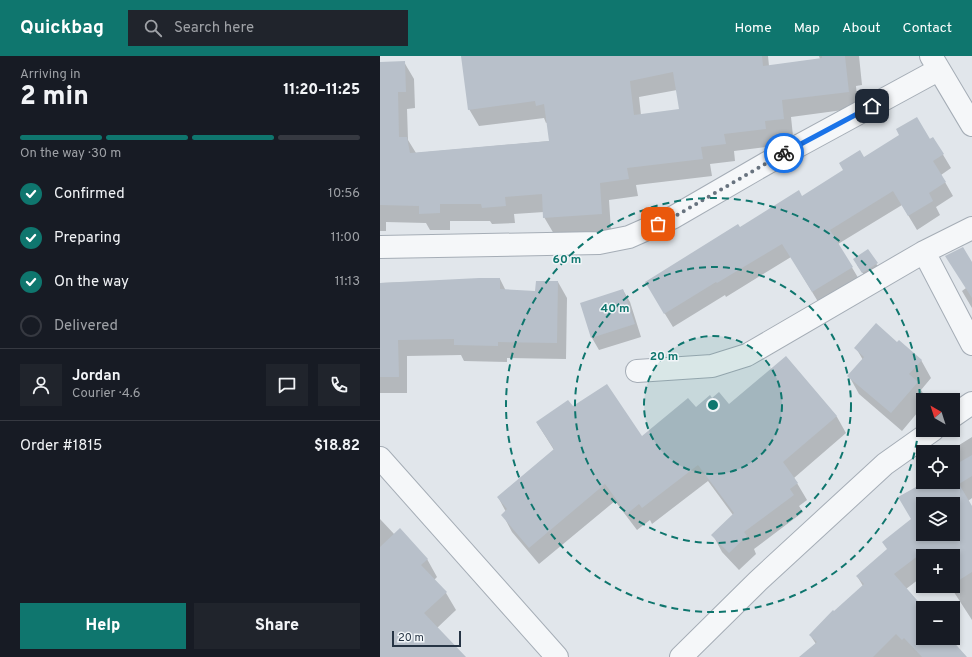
<!DOCTYPE html>
<html lang="en">
<head>
<meta charset="utf-8">
<style>
	body { margin:0; font-family:Overpass,sans-serif; background:#20242c; color:#f1f3f6; height:100vh; display:flex; flex-direction:column; font-size:15px; white-space:nowrap }
	* { box-sizing:border-box; margin:0 }
	p { font-size:13px; color:#9ea1a6 }
	.icon { flex:none; width:22px; height:22px; fill:none; stroke:currentColor; stroke-width:2; stroke-linecap:round; stroke-linejoin:round }
	.map { position:relative; flex:1; overflow:hidden }
	.drawer { display:flex; flex-direction:column; background:#171b24; width:380px }
	.drawer>* { flex:none }
	.needle { width:26px; rotate:321deg }
	.controls { position:absolute; left:536px; top:337px; display:grid; gap:8px }
	.controls a { display:grid; place-items:center; width:44px; height:44px; border-radius:0px; background:#171b24; box-shadow:0 2px 6px #0003; font-size:20px }
	.scale { position:absolute; left:12px; bottom:10px; width:69px; box-sizing:border-box; padding-left:4px; border:2px solid #273545; border-top:0; font-size:11px; line-height:14px; white-space:nowrap; color:#273545; -webkit-text-stroke:3px #f1f5f8; paint-order:stroke }
	.pin { position:absolute; display:grid; place-items:center; width:34px; height:34px; color:#fff; margin:-17px; border-radius:8px; box-shadow:0 2px 6px #0006 }
	.courier { position:absolute; display:grid; place-items:center; width:40px; height:40px; margin:-20px; border:3px solid #1a73e8; border-radius:50%; background:#fff; color:#222; box-shadow:0 1px 5px #0007 }
	.head em { font-style:normal; font-weight:800 }
	.head div { display:flex; flex-direction:column-reverse }
	.head { display:flex; align-items:center; justify-content:space-between; height:68px; padding:0 20px }
	h1 { font-size:26px; font-weight:800; line-height:30px }
	.bar { display:grid; grid-template-columns:repeat(4,1fr); gap:6px 4px; align-content:center; height:48px; padding:0 20px }
	.bar i { height:5px; border-radius:3px; background:#363941 }
	.bar .current { background:#0f766e }
	.bar p { grid-column:span 4 }
	.line { display:flex; align-items:center; gap:10px; padding:0 20px; border-top:1px solid #363941 }
	.line div { flex:1 }
	.round { display:grid; place-items:center; flex:none; width:42px; height:42px; border-radius:0px; background:#20242c }
	ol { padding:0 20px; list-style:none }
	li { display:flex; align-items:center; gap:12px; height:44px }
	li p { margin-inline-start:auto }
	li .icon { padding:4px; border-radius:50%; background:#0f766e; color:#fff; stroke-width:4 }
	li:last-child { color:#9ea1a6 }
	li i { width:22px; height:22px; border:2px solid #363941; border-radius:50% }
	.action { display:flex; gap:8px; margin-top:auto; padding:8px 20px }
	.action a { flex:1; height:46px; border-radius:0px; background:#0f766e; color:#fff; font-size:16px; font-weight:800; line-height:46px; text-align:center }
	.action a+a { background:#20242c; color:#f1f3f6 }
	header { display:flex; align-items:center; gap:24px; box-sizing:border-box; height:56px; padding:0 20px; background:#0f766e; color:#fff }
	header strong { font-size:19px }
	nav { display:flex; gap:22px; margin-inline-start:auto; font-size:14px }
	.search { width:280px; height:36px; background:#20242c; display:flex; align-items:center; gap:10px; box-sizing:border-box; padding:0 14px; border-radius:0px; color:#9ea1a6; font-size:15px }
	main { display:flex; flex:1; min-height:0 }
	.map>svg:first-child { display:block }
	.shadow { fill:#0003; fill-rule:evenodd }
	.building { fill:#b8c0ca; fill-rule:evenodd }
	.lines { fill:none; stroke-linecap:round; stroke-linejoin:round }
	.minor-casing { stroke:#a5adb6; stroke-width:24 }
	.minor { stroke:#f5f7f9; stroke-width:22 }
	.done { stroke:#68737f; stroke-width:4; stroke-dasharray:0 7.2 }
	.route { stroke:#1a73e8; stroke-width:5 }
	.ring { fill:none; stroke:#0f766e; stroke-width:2; stroke-dasharray:7 5 }
	.centre { fill:#0f766e; stroke:#f1f5f8; stroke-width:2 }
	.ring-label { font-size:12px; text-anchor:middle; font-weight:bold; fill:#0f766e; stroke:#f1f5f8; stroke-width:3; stroke-linejoin:round; paint-order:stroke }
</style>
</head>
<body>
<header>
<strong>Quickbag</strong>
<div class="search"><svg class="icon" aria-label="search" viewBox="0 0 24 24"><circle cx="10" cy="10" r="6"/><path d="M15 15l6 6"/></svg>Search here</div>
<nav><a>Home</a><a>Map</a><a>About</a><a>Contact</a></nav>
</header>
<main>
<section class="drawer">
<div class="head"><div><h1>2 min</h1><p>Arriving in</p></div><em>11:20–11:25</em></div>
<div class="bar"><i class="current"></i><i class="current"></i><i class="current"></i><i></i><p>On the way · 30 m</p></div>
<ol>
<li><svg class="icon" aria-label="check" viewBox="0 0 24 24"><path d="M5 12l5 5 9-10"/></svg>Confirmed<p>10:56</p></li>
<li><svg class="icon" aria-label="check" viewBox="0 0 24 24"><path d="M5 12l5 5 9-10"/></svg>Preparing<p>11:00</p></li>
<li><svg class="icon" aria-label="check" viewBox="0 0 24 24"><path d="M5 12l5 5 9-10"/></svg>On the way<p>11:13</p></li>
<li><i></i>Delivered</li>
</ol>
<div class="line" style="height:72px"><a class="round"><svg class="icon" aria-label="person" viewBox="0 0 24 24"><circle cx="12" cy="8" r="4"/><path d="M4 21q1-7 8-7t8 7"/></svg></a><div><b>Jordan</b><p>Courier · 4.6</p></div><a class="round"><svg class="icon" aria-label="chat" viewBox="0 0 24 24"><path d="M4 5h16v11H9l-5 4z"/></svg></a><a class="round"><svg class="icon" aria-label="phone" viewBox="0 0 24 24"><path d="M5 4h4l2 5-3 2q2 4 5 5l2-3 5 2v4C11 20 4 13 5 4z"/></svg></a></div>
<div class="line" style="height:52px"><div>Order #1815</div><b>$18.82</b></div>
<div class="action"><a>Help</a><a>Share</a></div>
</section>
<div class="map">
<svg width="592" height="601" viewBox="0 0 592 601">
	<rect width="100%" height="100%" fill="#e1e6eb"/>
	<path class="shadow" d="M82,0H388L389,10L440,3L439,0H479L482,29L476,30L478,52L411,61L413,80L394,82L395,90L354,95L355,105L330,108L332,120L256,129L258,140L229,144L231,175L174,178L164,161V156L134,158L135,167L112,168L110,165H70V174H50L46,167L6,166V175H0V7L24,6L34,23L35,52L27,53L28,84L36,97L170,85L168,66L166,67L164,62L99,70L89,53ZM297,34L300,54L261,59L259,41Z
		M553,82L571,112L561,119L573,140L556,151L560,159L537,174L522,149L458,188L480,225L440,249L411,201L346,241L345,239L293,271L274,240L359,172L422,141L484,102Z
		M488,194L500,214L487,223L477,209Z
		M592,207V252L582,235L586,232Z
		M120,223L126,235L156,236L178,226L187,242L186,303L127,302V306L84,305L81,299L27,300V337H0V227Z
		M243,234L250,246L261,281L219,294L212,282L201,248Z
		M517,287L541,304L551,322L541,334L547,344H543V350L522,375L479,338L469,320L483,304L476,292Z
		M406,301L457,361L466,377L414,422L427,444L419,450L423,456L374,493L376,498L359,514L342,496L333,479L353,459L328,425L272,468L270,464L257,474L235,445L159,508L132,476L123,459L126,456L118,441L174,394L157,367L193,352L262,382L332,343L349,350Z
		M592,381V442L588,445L592,452V564L570,530H573V500H543V520L526,533L543,582H569L584,601H421L436,588L430,579L483,530L477,520L508,494L532,463L547,426H573V396H568ZM543,448H573V478H543Z
		M0,463L15,479L47,503L57,521L54,524L66,537L76,554L57,572L85,601H0Z"/>
	<path class="building" d="M81,0H382L383,10L442,2V0H465L469,36L402,44L404,63L385,65L386,73L344,78L346,88L321,91L323,103L247,112L249,123L220,127L222,158L163,162L162,138L125,141L126,150L102,152L101,148H60V157L39,158V150L0,149V6L25,5L26,36H18L19,81H27L30,97L169,85L164,48L156,50L155,45L88,54ZM293,16L299,53L254,59L250,25Z
		M537,61L550,83L553,81L564,98L553,105L566,126L549,137L553,145L528,160L513,135L450,174L473,211L432,236L402,188L337,227L336,226L284,258L265,226L358,168L360,171L419,134L422,140L463,114L459,107L480,94L484,101L519,79L516,73Z
		M583,191L592,206V242L565,200Z
		M488,193L498,207L482,217L473,203Z
		M99,222H120V233L155,235L156,225H178L177,287L118,286V290L74,289V283L18,284L19,321H0V227Z
		M243,233L255,268L211,282L200,247Z
		M496,267L517,286L519,284L542,304L529,318L538,326L511,357L467,320L484,301L474,292Z
		M406,300L457,360L403,406L418,427L410,433L414,439L364,476L367,480L349,497L331,479L354,457L318,409L262,452L259,448L247,458L225,428L149,492L121,459L127,453L117,441L174,393L156,366L188,344L193,350L227,328L262,380L308,342L316,351L330,339L332,342L339,336L349,348Z
		M592,399V420L579,428L592,450V516L573,528V500H551L547,493L514,518L544,552L543,582H570L587,601H542L524,582L522,584L516,578L493,601H419L437,586L429,579L453,554L454,555L484,528L476,520L507,493L502,486L531,463L518,441L545,426H573V410ZM543,448H573V478H543Z
		M20,472L48,503L41,509L67,536L44,557L86,601H0V491Z"/>
	<g class="lines">
		<defs>
			<path id="minor" d="M551,0L592,69
				M0,191L219,187L249,181L292,162L387,107L558,14
				M544,196L592,288
				M257,315L332,310L367,299L544,196L592,172
				M573,360L592,347
				M0,402L177,601
				M301,601L378,525L505,408L553,374"/>
		</defs>
		<use href="#minor" class="minor-casing"/>
		<use href="#minor" class="minor"/>
	</g>
	<g class="lines">
		<path class="done" d="M278,168L292,162L404,97"/>
		<path class="route" d="M404,97L492,50"/>
	</g>
	<circle cx="333" cy="349" r="69" fill="#0f766e" fill-opacity=".12"/>
	<g class="ring">
		<circle cx="333" cy="349" r="69"/>
		<circle cx="333" cy="349" r="138"/>
		<circle cx="333" cy="349" r="207"/>
	</g>
	<circle cx="333" cy="349" r="6" class="centre"/>
	<g class="ring-label">
		<text x="187" y="207">60 m</text>
		<text x="235" y="256">40 m</text>
		<text x="284" y="304">20 m</text>
	</g>
</svg>
<div class="controls">
<a><svg class="needle" viewBox="-14 -14 28 28"><path d="M0-13l5 13h-10z" fill="#e53935"/><path d="M0 13l5-13h-10z" fill="#9ea1a6"/></svg></a>
<a><svg class="icon" aria-label="locate" viewBox="0 0 24 24"><circle cx="12" cy="12" r="6"/><path d="M12 2v4M12 18v4M2 12h4M18 12h4"/></svg></a>
<a><svg class="icon" aria-label="layers" viewBox="0 0 24 24"><path d="M12 4l9 5-9 5-9-5zM3 14l9 5 9-5"/></svg></a>
<a>+</a>
<a>−</a>
</div>
<div class="scale">20 m</div>
<div class="pin" style="left:278px;top:168px;background:#ea580c"><svg class="icon" aria-label="bag" viewBox="0 0 24 24"><path d="M5 8h14l-1 12H6zM9 8a3 3 0 0 1 6 0"/></svg></div>
<div class="pin" style="left:492px;top:50px;background:#1f2937"><svg class="icon" aria-label="home" viewBox="0 0 24 24"><path d="M3 11l9-7 9 7M6 9v11h12V9"/></svg></div>
<div class="courier" style="left:404px;top:97px"><svg class="icon" aria-label="bike" viewBox="0 0 24 24"><circle cx="6" cy="16" r="4"/><circle cx="18" cy="16" r="4"/><path d="M6 16l4-8h5l3 8M10 8l3 8H6M13 5h3"/></svg></div>
</div>
</main>
</body>
</html>
